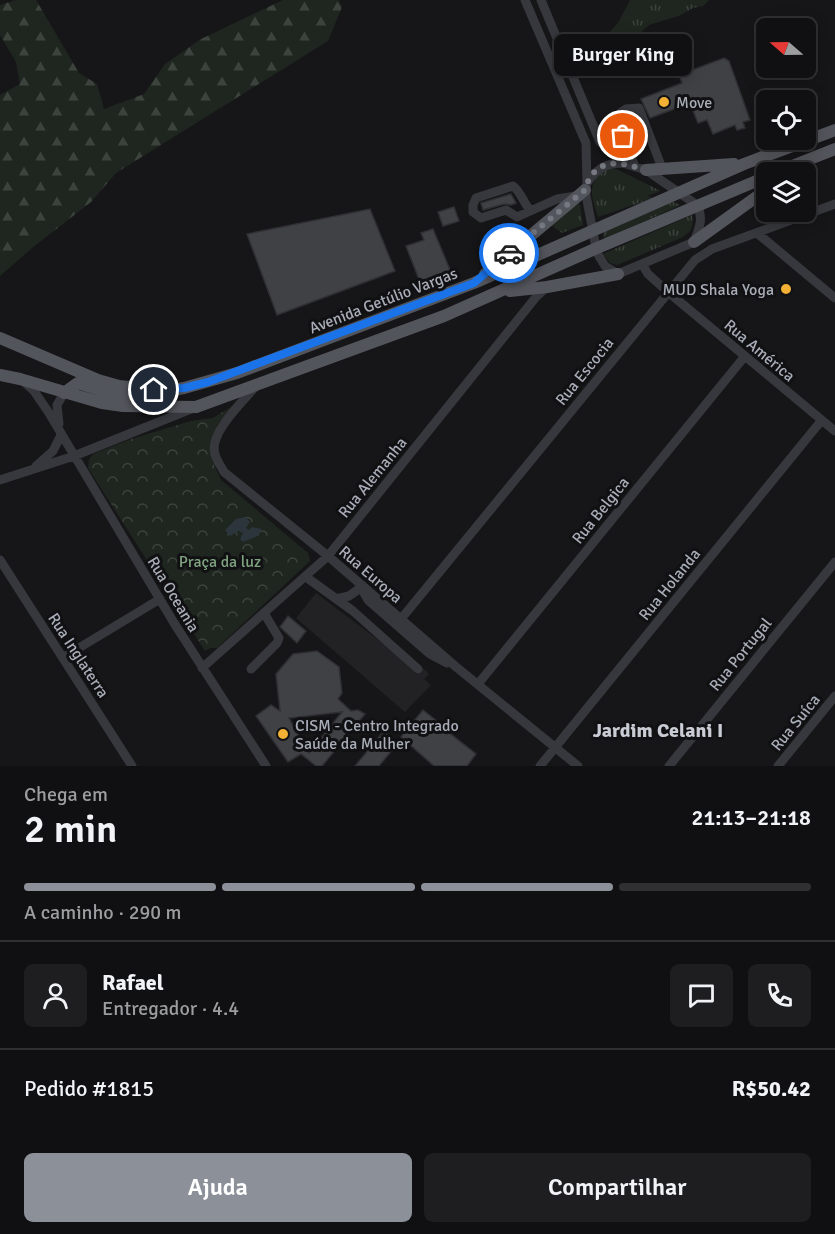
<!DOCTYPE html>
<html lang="pt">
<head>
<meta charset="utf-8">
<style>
	body { margin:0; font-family:Signika,sans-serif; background:#1e1e20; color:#f1f3f6; height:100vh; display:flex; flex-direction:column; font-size:22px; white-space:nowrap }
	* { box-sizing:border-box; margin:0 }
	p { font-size:20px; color:#9c9d9f }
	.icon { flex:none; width:33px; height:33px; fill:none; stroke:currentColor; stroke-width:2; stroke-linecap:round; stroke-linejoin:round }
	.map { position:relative; height:766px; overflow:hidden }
	.sheet { display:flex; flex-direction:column; background:#101012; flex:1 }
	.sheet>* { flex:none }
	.needle { width:39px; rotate:290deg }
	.fabs { position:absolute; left:756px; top:18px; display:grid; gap:12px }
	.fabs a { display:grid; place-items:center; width:60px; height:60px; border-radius:9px; background:#101012; box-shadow:0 3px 15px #0003,0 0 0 2px #303032; font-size:30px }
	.pin { position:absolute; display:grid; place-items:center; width:51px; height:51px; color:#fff; margin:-26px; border:3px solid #fff; border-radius:50%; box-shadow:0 2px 6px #0007 }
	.courier { position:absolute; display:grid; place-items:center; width:60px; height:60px; margin:-30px; border:4px solid #1a73e8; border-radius:50%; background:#fff; color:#222; box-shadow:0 2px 8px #0007 }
	.bubble { position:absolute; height:42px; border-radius:9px; background:#101012; box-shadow:0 3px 15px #0003,0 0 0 2px #303032; font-size:20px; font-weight:600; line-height:42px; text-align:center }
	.headline em { font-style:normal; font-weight:600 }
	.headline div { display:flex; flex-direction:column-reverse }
	.headline { display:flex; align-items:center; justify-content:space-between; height:102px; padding:0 24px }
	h1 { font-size:39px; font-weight:600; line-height:45px }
	.bar { display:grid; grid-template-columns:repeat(4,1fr); gap:9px 6px; align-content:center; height:72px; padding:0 24px }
	.bar i { height:8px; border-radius:4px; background:#303032 }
	.bar .current { background:#8c9099 }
	.bar p { grid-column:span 4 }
	.line { display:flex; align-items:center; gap:15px; padding:0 24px; border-top:2px solid #303032 }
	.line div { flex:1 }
	.round { display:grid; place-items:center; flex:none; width:63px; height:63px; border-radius:9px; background:#1e1e20 }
	.primary-button { display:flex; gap:12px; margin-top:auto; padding:12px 24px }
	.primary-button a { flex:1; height:69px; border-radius:9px; background:#8c9099; color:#fff; font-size:24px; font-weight:600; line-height:69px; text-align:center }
	.primary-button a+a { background:#1e1e20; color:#f1f3f6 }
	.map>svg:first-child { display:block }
	.built { fill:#222225 }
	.grass { fill:url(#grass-tufts) }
	.forest { fill:url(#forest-firs) }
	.park { fill:url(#park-crowns) }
	.water { fill:#2c353c }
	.building { fill:#404145; stroke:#303034; stroke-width:1.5; fill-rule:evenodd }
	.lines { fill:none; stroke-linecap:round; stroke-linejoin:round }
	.minor { stroke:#37383d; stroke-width:9 }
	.major { stroke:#53555c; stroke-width:12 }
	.done { stroke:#757880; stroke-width:6; stroke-dasharray:0 10.8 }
	.route { stroke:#1a73e8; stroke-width:8 }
	.poi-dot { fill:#f2b134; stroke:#111113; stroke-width:2 }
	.labels { text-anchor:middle; stroke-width:6; stroke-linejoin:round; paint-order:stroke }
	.poi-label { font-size:16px; fill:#a8adb8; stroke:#111113; text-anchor:start }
	.street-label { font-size:16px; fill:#a8adb8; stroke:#111113 }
	.park-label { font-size:16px; fill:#7fa381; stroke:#111113 }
	.quarter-label { font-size:20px; font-weight:bold; fill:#c9ccd4; stroke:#111113 }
</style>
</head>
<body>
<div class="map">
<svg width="835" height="766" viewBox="0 0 835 766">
	<defs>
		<pattern id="grass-tufts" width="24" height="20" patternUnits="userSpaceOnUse" patternTransform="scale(1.5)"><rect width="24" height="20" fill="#1e261f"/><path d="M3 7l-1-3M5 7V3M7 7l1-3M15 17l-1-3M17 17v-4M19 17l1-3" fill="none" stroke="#3c433d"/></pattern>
		<pattern id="forest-firs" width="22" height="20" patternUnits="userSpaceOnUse" patternTransform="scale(1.5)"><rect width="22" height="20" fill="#1e261f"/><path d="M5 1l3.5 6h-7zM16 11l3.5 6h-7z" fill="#3c433d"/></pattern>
		<pattern id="park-crowns" width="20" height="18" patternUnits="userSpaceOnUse" patternTransform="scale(1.5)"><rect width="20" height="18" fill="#1e261f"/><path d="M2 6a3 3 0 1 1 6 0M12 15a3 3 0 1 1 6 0" fill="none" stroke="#3c433d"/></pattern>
	</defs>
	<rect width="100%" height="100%" fill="#161618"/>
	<path class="built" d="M316,593L401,657V660L418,674L423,668L429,674L424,679L431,685L405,712L296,618Z"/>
	<path class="grass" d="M630,0H709L703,6L693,8L681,15L649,25L627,45L618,50L602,51L595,48L618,23Z
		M610,168H614L659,190L658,192L647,196L654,198L598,217C591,195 585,181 610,168Z
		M673,202L681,205L605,239L603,237L604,231Z
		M576,203L580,204L583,225L562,233L551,225Z
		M692,215C694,226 692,231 683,237L617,265L610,263L603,254Z"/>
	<path class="forest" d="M16,0H36L79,73L97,84L104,109L144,94L165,64L201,39L283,0H339L342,7L328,41L116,173L91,202L32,248L0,276V95L20,84L16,62L0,35V5Z"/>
	<path class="park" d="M234,405L218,424L210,447L212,460L221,480L308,553L310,561L217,648H210L205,651L88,468L89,460L93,454L131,439L191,421L213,418Z"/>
	<path class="water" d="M245,517L250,522L246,528L249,530L252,527L262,529L258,536L243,542L240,539L243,533L239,531L230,536L225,530L236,519Z"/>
	<path class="building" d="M724,58L729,61L750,120L743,122L745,128L737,130L735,125L713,134L707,120L698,123L690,103L650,118L641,99L682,83L679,75Z
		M634,115L643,138L633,141L625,120L628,116Z
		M511,194L516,203L511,205L504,204L483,210L481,203Z
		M454,207L459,221L443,226L438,212Z
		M370,209L395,271L277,315L247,234Z
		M433,229L453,277L439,282L437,276L420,282L406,246L424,240L421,233Z
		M288,616L306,631L297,643L280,627Z
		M317,651L339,667L342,693L338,699L351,711L358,710L365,714L322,766H316L301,754L288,762L256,716L271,705L280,711L276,674L293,654ZM342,712L309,753L289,718Z
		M423,710L438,722L435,725L447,734L448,732L476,754L467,766H434L401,737Z
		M384,731L390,736L392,741L389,745L393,749L379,766H355Z"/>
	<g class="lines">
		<path class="minor" d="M525,0L586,143L587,183L585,190L597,253L605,266L618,274L694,242C699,228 704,219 697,205L646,170L623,163L600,142L541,0
			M635,167L618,120L621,112L626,109L639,108L662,168
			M587,183C597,169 605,163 623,163
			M530,210C523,202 521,192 513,186L476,198L473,205V212L481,218L506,210L517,217L557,199L576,196
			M757,233L835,298
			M642,264L648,274L668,292L835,431
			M23,381L34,391L49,413L174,623L266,766
			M257,385C244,400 208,434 215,454C216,460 221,466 224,472L328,556L455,666L578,766
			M59,424L57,405L64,393
			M36,466L53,451L61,435
			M0,480L74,456L191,409
			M0,560L132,766
			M306,577L353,611L418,669
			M364,588V593L368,600L430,654L447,663
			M336,599L349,596L363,586
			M401,619L695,260L712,249L835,204
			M64,657L160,599
			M202,668L328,556L536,297L547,287
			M251,669L277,643L279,638L264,613
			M478,684L745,356
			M540,766L821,421
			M669,766L835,562
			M778,766L835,696"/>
		<path class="major" d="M646,170L734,164
			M777,172L835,149
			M694,242L766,190
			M485,274L585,190
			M510,291L547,287L618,274
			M0,338L98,380L119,386L168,391L184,388L237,373L474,283L744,164L835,130
			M0,375L20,379L102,403L123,406L196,407L444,316L597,248L766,177
			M64,393L78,383L110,393L130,395"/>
	</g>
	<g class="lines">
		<path class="done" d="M509,253L585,190C592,164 611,159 635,167L623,136"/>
		<path class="route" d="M154,390L184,388L208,382L474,283L509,253"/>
	</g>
	<g class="poi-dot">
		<circle cx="664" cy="102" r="6"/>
		<circle cx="786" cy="289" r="6"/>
		<circle cx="283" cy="734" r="6"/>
	</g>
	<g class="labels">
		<g class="poi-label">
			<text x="676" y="108">Move</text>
			<text x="774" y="295" text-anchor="end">MUD Shala Yoga</text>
			<text x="295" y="731">CISM - Centro Integrado<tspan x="295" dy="18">Saúde da Mulher</tspan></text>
		</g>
		<g class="street-label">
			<text transform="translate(383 300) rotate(-21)" y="6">Avenida Getúlio Vargas</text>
			<text transform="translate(760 350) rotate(40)" y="6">Rua América</text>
			<text transform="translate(584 371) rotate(-51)" y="6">Rua Escocia</text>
			<text transform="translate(372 477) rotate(-51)" y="6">Rua Alemanha</text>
			<text transform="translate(600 510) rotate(-51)" y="6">Rua Belgica</text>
			<text transform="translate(371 574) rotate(41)" y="6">Rua Europa</text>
			<text transform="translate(669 584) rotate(-51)" y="6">Rua Holanda</text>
			<text transform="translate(174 594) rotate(59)" y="6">Rua Oceania</text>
			<text transform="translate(740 654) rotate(-51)" y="6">Rua Portugal</text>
			<text transform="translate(79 655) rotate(57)" y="6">Rua Inglaterra</text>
			<text transform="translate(795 722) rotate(-51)" y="6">Rua Suíca</text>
		</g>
		<g class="park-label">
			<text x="220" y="567">Praça da luz</text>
		</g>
		<g class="quarter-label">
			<text x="658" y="737">Jardim Celani I</text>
		</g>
	</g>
</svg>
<div class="fabs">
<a><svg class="needle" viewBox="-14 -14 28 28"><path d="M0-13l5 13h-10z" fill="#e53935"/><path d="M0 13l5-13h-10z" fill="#9c9d9f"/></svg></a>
<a><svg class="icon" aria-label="locate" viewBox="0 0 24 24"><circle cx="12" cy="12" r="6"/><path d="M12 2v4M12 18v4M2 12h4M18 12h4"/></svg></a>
<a><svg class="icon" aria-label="layers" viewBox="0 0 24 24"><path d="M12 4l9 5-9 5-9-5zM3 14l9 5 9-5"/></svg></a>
</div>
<div class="pin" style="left:623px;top:136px;background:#ea580c"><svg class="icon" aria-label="bag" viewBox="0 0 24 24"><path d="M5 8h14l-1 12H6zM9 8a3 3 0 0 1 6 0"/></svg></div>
<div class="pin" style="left:154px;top:390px;background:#1f2937"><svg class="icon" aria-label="home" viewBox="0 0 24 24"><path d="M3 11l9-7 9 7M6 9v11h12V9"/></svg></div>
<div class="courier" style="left:509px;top:253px"><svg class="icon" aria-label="car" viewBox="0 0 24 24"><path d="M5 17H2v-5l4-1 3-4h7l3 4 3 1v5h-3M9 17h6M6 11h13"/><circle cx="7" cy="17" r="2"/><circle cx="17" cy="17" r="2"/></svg></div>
<div class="bubble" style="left:554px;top:34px;width:138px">Burger King</div>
</div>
<section class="sheet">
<div class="headline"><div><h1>2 min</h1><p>Chega em</p></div><em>21:13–21:18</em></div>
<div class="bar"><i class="current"></i><i class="current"></i><i class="current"></i><i></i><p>A caminho · 290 m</p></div>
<div class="line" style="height:108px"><a class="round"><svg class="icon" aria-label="person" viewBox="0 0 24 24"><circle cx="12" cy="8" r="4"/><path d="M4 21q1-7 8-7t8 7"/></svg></a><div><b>Rafael</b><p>Entregador · 4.4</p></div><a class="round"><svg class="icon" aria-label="chat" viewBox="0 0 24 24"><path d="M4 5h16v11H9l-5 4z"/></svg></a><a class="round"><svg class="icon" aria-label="phone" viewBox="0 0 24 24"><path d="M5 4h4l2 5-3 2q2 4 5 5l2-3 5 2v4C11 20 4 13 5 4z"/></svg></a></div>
<div class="line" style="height:78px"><div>Pedido #1815</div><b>R$50.42</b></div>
<div class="primary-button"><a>Ajuda</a><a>Compartilhar</a></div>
</section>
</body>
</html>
